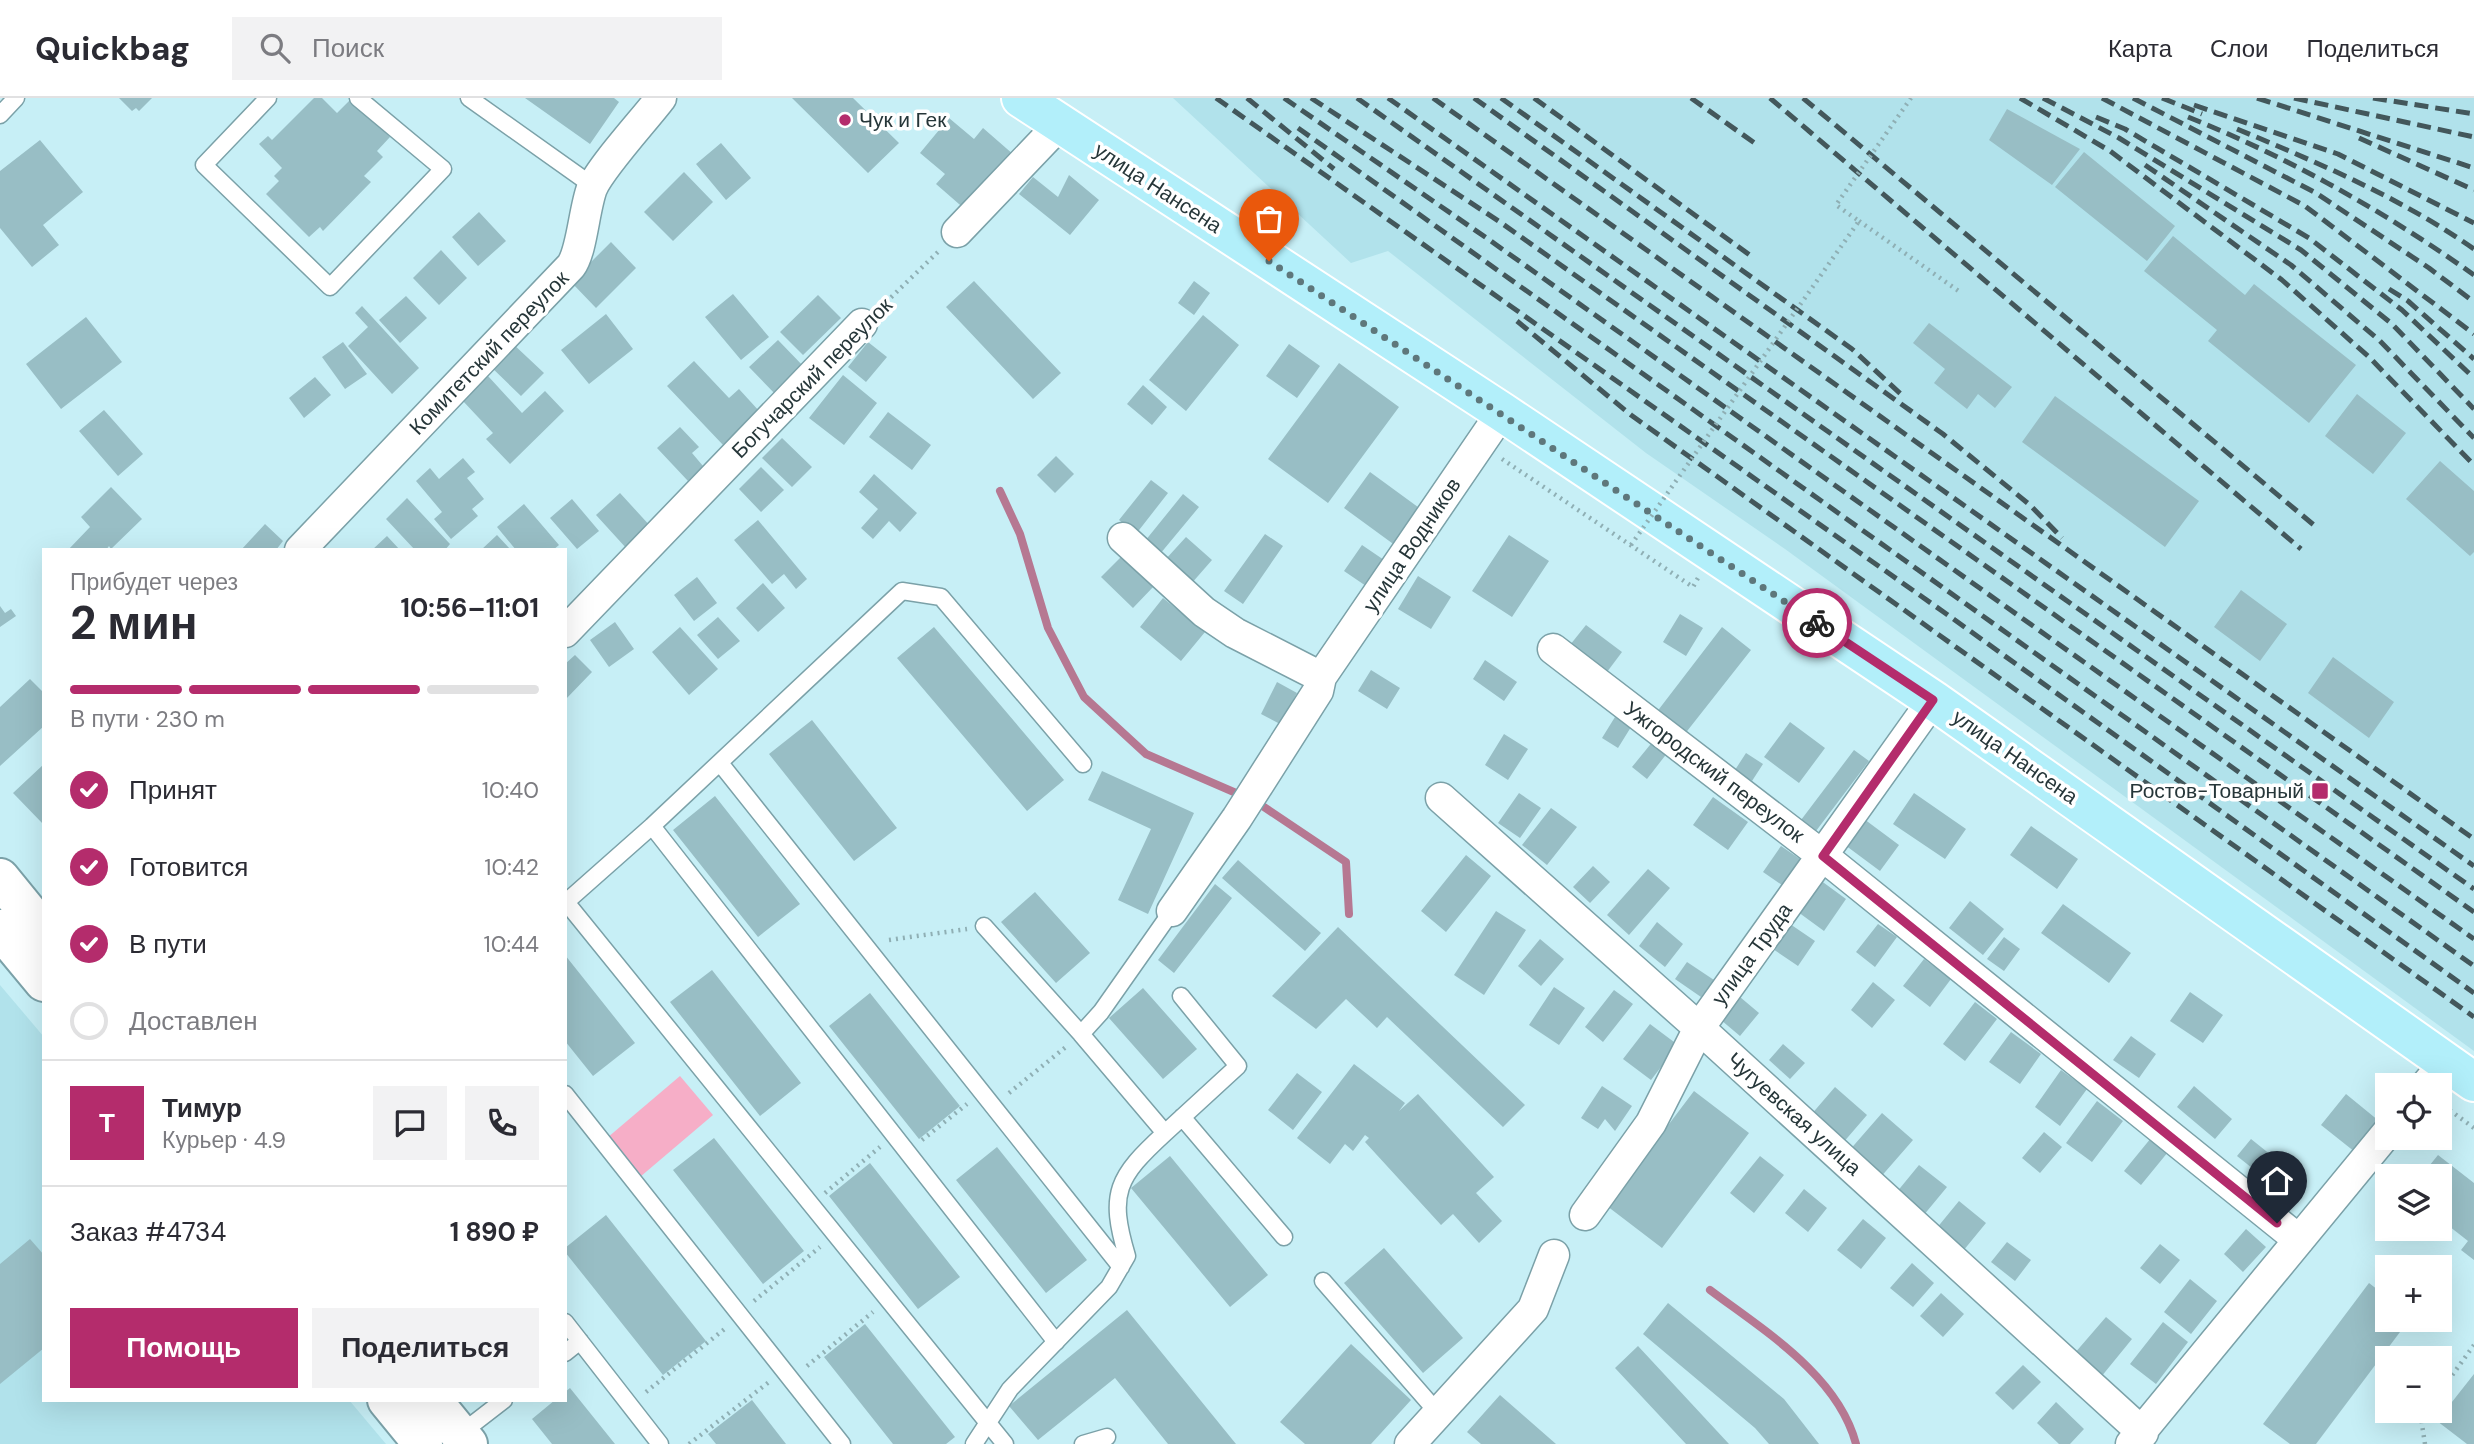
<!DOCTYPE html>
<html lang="ru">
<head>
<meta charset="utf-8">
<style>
	body { margin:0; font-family:"DM Sans",sans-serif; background:#f2f2f3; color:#2b2b33; height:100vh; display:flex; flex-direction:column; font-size:26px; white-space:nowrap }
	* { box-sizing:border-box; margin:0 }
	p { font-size:23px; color:#7c7c81 }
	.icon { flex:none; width:38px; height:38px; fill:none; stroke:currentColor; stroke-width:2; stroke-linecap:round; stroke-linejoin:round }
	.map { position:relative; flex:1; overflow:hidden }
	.panel { position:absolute; left:42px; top:450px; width:525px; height:854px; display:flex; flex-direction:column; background:#fff; border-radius:0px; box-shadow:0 7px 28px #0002 }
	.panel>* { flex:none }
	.buttons { position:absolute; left:2375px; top:975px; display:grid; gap:14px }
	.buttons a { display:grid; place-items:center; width:77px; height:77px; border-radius:0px; background:#fff; box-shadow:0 7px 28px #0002; font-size:35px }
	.pin { position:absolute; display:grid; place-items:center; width:60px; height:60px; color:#fff; margin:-72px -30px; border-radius:50% 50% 50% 0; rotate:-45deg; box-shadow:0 0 7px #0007 }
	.pin .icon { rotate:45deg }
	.courier { position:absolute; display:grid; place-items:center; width:70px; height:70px; margin:-35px; border:5px solid #b42c6c; border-radius:50%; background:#fff; color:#222; box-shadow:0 2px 9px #0007 }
	.head em { font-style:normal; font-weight:700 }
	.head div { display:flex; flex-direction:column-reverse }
	.head { display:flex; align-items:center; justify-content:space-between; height:119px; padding:0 28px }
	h1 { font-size:46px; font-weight:700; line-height:52px }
	.bar { display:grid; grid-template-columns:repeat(4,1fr); gap:10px 7px; align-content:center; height:84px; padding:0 28px }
	.bar i { height:9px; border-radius:5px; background:#e1e1e2 }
	.bar .current { background:#b42c6c }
	.bar p { grid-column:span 4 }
	.line { display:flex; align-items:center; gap:18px; padding:0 28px; border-top:2px solid #e1e1e2 }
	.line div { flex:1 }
	.round { display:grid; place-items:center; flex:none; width:74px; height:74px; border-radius:0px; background:#f2f2f3 }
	ol { padding:0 28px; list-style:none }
	li { display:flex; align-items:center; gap:21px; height:77px }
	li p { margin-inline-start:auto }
	li .icon { padding:7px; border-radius:50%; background:#b42c6c; color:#fff; stroke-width:4 }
	li:last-child { color:#7c7c81 }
	li i { width:38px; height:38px; border:4px solid #e1e1e2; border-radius:50% }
	.cta { display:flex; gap:14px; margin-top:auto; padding:14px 28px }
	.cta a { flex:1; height:80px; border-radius:0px; background:#b42c6c; color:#fff; font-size:28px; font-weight:700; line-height:80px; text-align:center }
	.cta a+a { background:#f2f2f3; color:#2b2b33 }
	header { display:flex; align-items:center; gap:42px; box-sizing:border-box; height:98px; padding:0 35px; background:#fff; border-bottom:2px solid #e1e1e2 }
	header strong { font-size:33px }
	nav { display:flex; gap:38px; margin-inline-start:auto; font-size:24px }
	.search { width:490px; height:63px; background:#f2f2f3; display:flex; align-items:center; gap:18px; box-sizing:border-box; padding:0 24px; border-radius:0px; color:#7c7c81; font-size:26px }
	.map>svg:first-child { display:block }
	.built { fill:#b1e2eb }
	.green { fill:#f6aec7 }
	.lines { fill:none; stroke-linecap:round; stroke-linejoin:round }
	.stream { stroke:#b67892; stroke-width:8 }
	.building { fill:#98bec5 }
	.lane-casing { stroke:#7ba1a8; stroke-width:19 }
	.street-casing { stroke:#7ba1a8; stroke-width:33 }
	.secondary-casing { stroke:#7ba1a8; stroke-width:42 }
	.primary-casing { stroke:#fff; stroke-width:42 }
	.path { stroke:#8fafb4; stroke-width:4.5; stroke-dasharray:2 5; stroke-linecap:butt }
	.lane { stroke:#fff; stroke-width:16 }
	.street { stroke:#fff; stroke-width:30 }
	.secondary { stroke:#fff; stroke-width:38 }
	.primary { stroke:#b2effa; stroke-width:38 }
	.rail { stroke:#43575b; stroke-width:5; stroke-dasharray:14 7; stroke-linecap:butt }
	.path-bridge { stroke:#8fafb4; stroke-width:4.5; stroke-dasharray:2 5; stroke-linecap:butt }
	.done { stroke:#5e777b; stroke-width:7; stroke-dasharray:0 12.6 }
	.route { stroke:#b42c6c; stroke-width:9 }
	.poi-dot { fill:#b42c6c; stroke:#fff; stroke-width:2.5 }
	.labels { text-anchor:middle; stroke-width:7; stroke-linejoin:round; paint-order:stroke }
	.poi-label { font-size:21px; fill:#263639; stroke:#fff; text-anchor:start }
	.street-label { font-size:21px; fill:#263639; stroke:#fff }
</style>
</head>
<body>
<header>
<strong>Quickbag</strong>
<div class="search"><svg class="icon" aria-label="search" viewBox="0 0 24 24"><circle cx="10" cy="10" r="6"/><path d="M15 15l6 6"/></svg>Поиск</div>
<nav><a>Карта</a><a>Слои</a><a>Поделиться</a></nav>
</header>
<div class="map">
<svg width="2474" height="1346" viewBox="0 0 2474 1346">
	<rect width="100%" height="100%" fill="#c7eff6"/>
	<path class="built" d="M1173,0H2474V953L1785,451L1646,355L1388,153L1351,165Z
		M0,887L44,939V1302H349L386,1346H0Z"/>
	<path class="green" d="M680,978L713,1017L640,1079L607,1040Z"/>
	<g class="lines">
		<path class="stream" d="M1000,393L1020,436L1048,530L1084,599L1146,656L1243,698
			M1255,703L1346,764L1349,816
			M1710,1192C1763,1232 1838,1277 1856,1346"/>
	</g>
	<path class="building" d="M119,0H152L139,13L136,10L132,13Z
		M314,0H322L337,15L351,1L390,39L377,53L383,59L364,78L371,84L323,133L320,129L309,139L266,96L279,83L274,78L282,70L259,46L268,38L272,42Z
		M525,0H614L619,4L590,46Z
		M792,0H853L899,45L868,75Z
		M2007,11L2080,51L2052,87L1989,42Z
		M949,20L974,41L983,30L1014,57L967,113L936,86L945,76L920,55Z
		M40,42L83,94L43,127L59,147L32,169L0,130V73Z
		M721,45L751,80L726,102L696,66Z
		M2084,54L2175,128L2147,163L2055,89Z
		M684,74L713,104L673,143L644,114Z
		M1069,77L1099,102L1070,137L1019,96L1033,79L1058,99Z
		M479,114L506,143L478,168L452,139Z
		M2173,138L2245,197L2254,186L2356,267L2309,325L2208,243L2217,232L2144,173Z
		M611,144L636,170L596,210L571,184Z
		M441,152L467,180L439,207L413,180Z
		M974,183L1061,275L1033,301L946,209Z
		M1194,183L1210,195L1194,217L1178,205Z
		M733,196L769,239L741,262L705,219Z
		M818,197L841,220L803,257L780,234Z
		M406,198L427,220L400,245L379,222Z
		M362,208L419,270L392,296L348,248L368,229L355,215Z
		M606,216L633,251L589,286L561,252Z
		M1203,217L1239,247L1186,313L1149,282Z
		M86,219L122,264L61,311L26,266Z
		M1929,225L2012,289L1995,310L1978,296L1967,311L1934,285L1945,271L1913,245Z
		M778,242L806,271L777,298L749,269Z
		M343,244L367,276L345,291L322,259Z
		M511,244L544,275L521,298L489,267Z
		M868,244L887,259L866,284L848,269Z
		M1289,246L1320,268L1297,300L1266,278Z
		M694,263L729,300L739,291L760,314L724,348L667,288Z
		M1339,265L1399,309L1328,405L1268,361Z
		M843,277L877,305L844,347L809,320Z
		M488,278L522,315L545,293L564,313L510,366L486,341L493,335L462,302Z
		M315,279L331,297L304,320L289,300Z
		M1143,287L1167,309L1152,327L1127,306Z
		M2357,296L2406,335L2373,376L2325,338Z
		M2055,298L2199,403L2165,449L2022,344Z
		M104,312L143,356L118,378L79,333Z
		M888,314L931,347L912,372L869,339Z
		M680,329L699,349L692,355L703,368L688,383L657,350Z
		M782,340L812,369L792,389L762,360Z
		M1056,358L1074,376L1055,395L1037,377Z
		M463,360L475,374L467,380L484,401L472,411L478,418L451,441L434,421L442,414L416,383L430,370L439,381Z
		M2440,363L2474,393V454L2470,458L2406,401Z
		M761,369L784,392L761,414L739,391Z
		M1370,374L1422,412L1396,448L1344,410Z
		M874,376L917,415L900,434L889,423L873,441L861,430L878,411L859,394Z
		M1151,382L1168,395L1136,436L1119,422Z
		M111,389L142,421L111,451L109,448L106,452H68L90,429L81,419Z
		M620,395L652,430L627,451L596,417Z
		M1183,396L1199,409L1160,456L1145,443Z
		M407,400L450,446L445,452H415L386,421Z
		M572,401L599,433L577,451L550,420Z
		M524,406L559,447L553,452H516L497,429Z
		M758,422L807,481L796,491L784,476L772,486L734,442Z
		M265,426L283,443L276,452H241Z
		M1265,436L1283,448L1243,506L1224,493Z
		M497,437L511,452H481Z
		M1509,437L1549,463L1512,519L1472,493Z
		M387,438L400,452H372Z
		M1186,439L1212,462L1191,486L1165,462Z
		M1362,447L1384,462L1366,488L1344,473Z
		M1124,456L1155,487L1133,510L1101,479Z
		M1418,478L1451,499L1431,531L1398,511Z
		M697,479L717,505L694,523L674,497Z
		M763,485L785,510L758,534L736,510Z
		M2241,492L2287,526L2260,563L2214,529Z
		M1163,500L1205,534L1181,563L1140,529Z
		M0,508L5,515L11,511L16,518L0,529Z
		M1680,516L1703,530L1686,558L1663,544Z
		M718,519L740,543L718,561L697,537Z
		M615,524L634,551L609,569L590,542Z
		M1586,527L1622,554L1607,574L1570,547Z
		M680,529L718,571L689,597L652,554Z
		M934,529L1064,682L1027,713L897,560Z
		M1722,529L1751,552L1684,637L1656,615Z
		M575,557L592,574L565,602V566Z
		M2333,559L2394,604L2369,640L2308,595Z
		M1485,562L1517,584L1504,603L1473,581Z
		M1371,572L1400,590L1387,611L1358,593Z
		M30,581L44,595V628L0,668V609Z
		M1277,584L1297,595L1280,626L1261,616Z
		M1615,619L1631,629L1618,650L1602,640Z
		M812,622L897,730L854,763L769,656Z
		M1790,624L1825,650L1799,685L1764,659Z
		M1504,636L1528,651L1508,682L1485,667Z
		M1654,642L1668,654L1647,681L1632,669Z
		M1854,652L1869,663L1816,733L1801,722Z
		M1746,655L1763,666L1752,683L1735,672Z
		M44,666V727L13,695Z
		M1102,673L1194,715L1148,816L1118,802L1151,731L1088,702Z
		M1519,695L1541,710L1520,740L1498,725Z
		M1914,695L1966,731L1945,761L1893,726Z
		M715,698L800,806L758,839L673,732Z
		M1713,699L1748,724L1728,752L1693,727Z
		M1551,710L1577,729L1547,767L1522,747Z
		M1864,721L1899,747L1880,773L1845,747Z
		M2031,728L2078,761L2057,791L2010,757Z
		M1781,748L1800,761L1782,787L1763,774Z
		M1466,757L1491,778L1446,834L1421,813Z
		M1238,762L1321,835L1305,853L1222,780Z
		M1593,768L1610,784L1590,805L1573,789Z
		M1648,771L1670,790L1629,837L1607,817Z
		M1820,782L1846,801L1824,833L1798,814Z
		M1215,786L1232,800L1174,875L1158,862Z
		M1035,794L1090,855L1056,885L1001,824Z
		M1970,803L2004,831L1983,857L1949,830Z
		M2063,806L2131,855L2109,885L2041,835Z
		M1496,813L1526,832L1484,897L1454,877Z
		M1657,824L1683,846L1665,869L1639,848Z
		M1790,826L1815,843L1798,868L1773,851Z
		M1878,826L1897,839L1875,869L1856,854Z
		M1338,829L1525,1007L1503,1029L1387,919L1377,930L1346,901L1316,931L1272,898Z
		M2004,839L2020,851L2004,873L1987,861Z
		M1540,841L1564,861L1541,888L1518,868Z
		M565,857L635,945L593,978L565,943Z
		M1924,861L1951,881L1930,909L1903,888Z
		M1687,864L1714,882L1701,899L1675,881Z
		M712,872L801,985L760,1018L670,904Z
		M1873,884L1895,902L1872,930L1851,912Z
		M1554,889L1585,910L1559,947L1529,927Z
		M1143,890L1197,951L1163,981L1109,920Z
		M1614,892L1633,906L1603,944L1585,929Z
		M2190,894L2223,917L2203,945L2170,923Z
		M870,895L960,1008L919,1041L829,928Z
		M1740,899L1759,915L1740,938L1721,922Z
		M1975,904L1997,921L1965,963L1943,946Z
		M1650,926L1678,947L1651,982L1623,961Z
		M2011,934L2041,956L2020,986L1989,964Z
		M2131,938L2156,956L2139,980L2113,962Z
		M1783,946L1805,965L1790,981L1769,962Z
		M1354,966L1405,1005L1399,1013L1418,996L1494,1079L1476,1095L1502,1123L1479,1145L1453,1116L1441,1127L1365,1044L1369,1040L1365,1037L1353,1053L1345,1046L1330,1066L1297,1040Z
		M2061,972L2087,991L2060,1028L2035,1009Z
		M1297,975L1322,994L1293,1032L1268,1012Z
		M1602,988L1632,1008L1615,1033L1605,1021L1598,1031L1581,1020Z
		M2194,988L2232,1021L2215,1041L2177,1009Z
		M1835,989L1867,1017L1842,1046L1810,1018Z
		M1694,993L1749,1035L1662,1150L1607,1108Z
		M2346,996L2379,1023L2355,1054L2321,1027Z
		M2097,1003L2123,1023L2092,1064L2066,1045Z
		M1882,1015L1913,1042L1879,1081L1848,1054Z
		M2044,1034L2062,1049L2040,1075L2022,1060Z
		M714,1040L804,1153L763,1186L673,1072Z
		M2151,1040L2168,1054L2141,1087L2124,1073Z
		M2251,1041L2276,1061L2262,1078L2237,1058Z
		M997,1049L1087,1162L1046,1195L956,1082Z
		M2438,1057L2474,1085V1162L2461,1152L2468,1143L2440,1121V1078H2421Z
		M1170,1058L1268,1177L1230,1209L1131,1090Z
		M1760,1058L1784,1077L1754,1115L1730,1095Z
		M870,1065L960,1179L918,1211L829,1098Z
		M1919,1067L1947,1089L1923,1118L1896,1095Z
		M1804,1091L1827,1110L1808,1134L1785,1115Z
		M1959,1103L1986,1125L1963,1153L1936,1131Z
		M606,1117L706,1243L663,1277L565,1154V1150Z
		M1863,1121L1886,1140L1861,1171L1837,1152Z
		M2246,1131L2266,1149L2243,1174L2224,1156Z
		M30,1141L44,1157V1250L0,1286V1166Z
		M2007,1144L2031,1162L2015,1183L1991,1164Z
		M2160,1146L2180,1162L2160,1186L2140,1170Z
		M1384,1150L1463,1240L1423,1275L1344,1185Z
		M1912,1165L1934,1185L1913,1209L1890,1190Z
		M2190,1181L2217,1203L2191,1236L2164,1214Z
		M2369,1185L2387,1199V1222H2409L2316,1346H2290L2263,1326Z
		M1941,1195L1964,1216L1943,1239L1920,1218Z
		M1668,1205L1784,1301L1819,1346H1769L1755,1330L1643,1236Z
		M1127,1212L1236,1346H1168L1115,1280L1038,1342L1009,1308Z
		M2106,1219L2132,1241L2101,1279L2074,1256Z
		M2163,1224L2188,1244L2156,1286L2130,1266Z
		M865,1226L955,1339L946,1346H893L824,1259Z
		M1351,1246L1411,1302L1371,1346H1305L1280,1324Z
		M1638,1248L1729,1346H1686L1615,1270Z
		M2023,1267L2041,1284L2013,1312L1995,1295Z
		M2474,1276V1346H2467L2437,1323Z
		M570,1290L615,1346H552L532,1321L555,1302H565V1294Z
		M1500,1297L1556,1346H1481L1467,1334Z
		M752,1302L786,1346H716L708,1336Z
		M2056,1304L2084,1331L2070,1346H2059L2037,1325Z"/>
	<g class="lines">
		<defs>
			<path id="lane" d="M268,0L204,67L330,189L443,71L358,0
				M469,0L593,88
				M0,17L16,0
				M720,665L1121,1169
				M652,728L1056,1244
				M566,804L1005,1346
				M565,805L652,728L902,493L941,499L1083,666
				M984,828L1081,936
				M565,996L842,1346
				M1182,1019L1284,1139
				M1165,1035L1238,968L1181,898
				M1323,1183L1438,1315
				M565,1224L660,1346
				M565,1255L580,1243
				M460,1336L504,1302
				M974,1346L1010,1291L1109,1189L1127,1158C1108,1095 1117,1079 1165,1035L1081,936L1101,914L1172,813
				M1083,1346L1107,1339"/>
			<path id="street" d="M957,134L1060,26
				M1123,440L1204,514L1235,535L1321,579
				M300,452L571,168C582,153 584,111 592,90C601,69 645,21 661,0
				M565,534L862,226
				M1553,551L1823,758L2299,1142
				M1441,700L1699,930L2143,1335
				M1172,813L1237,720L1318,593L1321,579L1502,314
				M2426,987L2446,963
				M1585,1117L1651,1025L1699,930L1933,602
				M1410,1346L1533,1211L1554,1157
				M2131,1346L2387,1035"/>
			<path id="secondary" d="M0,780L44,834
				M0,831L44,884
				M387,1302L423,1346
				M432,1302L468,1346"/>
			<path id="primary" d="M1021,0L1502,314L1933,602L2474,984"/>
		</defs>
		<use href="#lane" class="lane-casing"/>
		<use href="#street" class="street-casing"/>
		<use href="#secondary" class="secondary-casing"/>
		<use href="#primary" class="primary-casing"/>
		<path class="path" d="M1859,123L1960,194
			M881,209L940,152
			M1502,361L1693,489L1698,480
			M889,842L967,831
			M1009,995L1067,948
			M2444,1008L2474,1030
			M922,1042L967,1006
			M825,1095L880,1049
			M754,1203L820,1149
			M807,1268L873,1214
			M646,1294L727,1229
			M2440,1294L2474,1247
			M689,1346L769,1284
			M2425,1346L2421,1320L2426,1312"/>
		<use href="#lane" class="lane"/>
		<use href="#street" class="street"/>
		<use href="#secondary" class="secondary"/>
		<use href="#primary" class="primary"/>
		<path class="rail" d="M1216,0L1945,515L2474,895
			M1247,0L1334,71
			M1284,0L1488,141L2474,841
			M1311,0L1500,124L2474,814
			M1357,0L2474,791
			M1388,0L2474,768
			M1433,0L2474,741
			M1474,0L1943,336L2030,407L2062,440
			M1501,0L1852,251L1905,300
			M1534,0L1751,158
			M1691,0L1756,46
			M1770,0L2301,451
			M1803,0L2315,428
			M2020,0L2110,53L2282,182L2369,259L2474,367
			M2043,0L2119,40L2301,152L2392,226L2474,311
			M2102,0L2305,108L2474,236
			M2133,0L2316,95L2429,170L2474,204
			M2162,0L2202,16
			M2257,0L2474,70
			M2294,0L2474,39
			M2373,0L2474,16
			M2194,7L2338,56L2474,125
			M2096,19L2125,31L2309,140L2402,212L2474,280
			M2188,19C2288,59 2387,115 2474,177
			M1298,30L2474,868
			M2237,31C2319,65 2401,100 2474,151
			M2359,40L2474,92
			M2145,67L2291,167L2380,243L2474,340
			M2389,191L2408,203L2474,261
			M1517,223L1631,317L2474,919"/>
		<path class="path-bridge" d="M1631,447L1859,123L1836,107L1911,0"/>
	</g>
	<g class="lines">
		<path class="done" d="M1269,163L1817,525"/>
		<path class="route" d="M1817,525L1933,602L1823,758L2277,1125"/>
	</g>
	<g class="poi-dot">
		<circle cx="845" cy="22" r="7"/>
		<rect x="2311" y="684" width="18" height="18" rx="3.5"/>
	</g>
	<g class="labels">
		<g class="poi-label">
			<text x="859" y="29">Чук и Гек</text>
			<text x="2304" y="700" text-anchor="end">Ростов-Товарный</text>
		</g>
		<g class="street-label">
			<text transform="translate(1158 90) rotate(33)" y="7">улица Нансена</text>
			<text transform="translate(489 255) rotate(-46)" y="7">Комитетский переулок</text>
			<text transform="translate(812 280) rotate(-45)" y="7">Богучарский переулок</text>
			<text transform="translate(1412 447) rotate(-56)" y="7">улица Водников</text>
			<text transform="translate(2015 659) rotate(35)" y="7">улица Нансена</text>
			<text transform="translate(1714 674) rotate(37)" y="7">Ужгородский переулок</text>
			<text transform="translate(1752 856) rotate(-54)" y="7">улица Труда</text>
			<text transform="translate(1794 1016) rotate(42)" y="7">Чугуевская улица</text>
		</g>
	</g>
</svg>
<div class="buttons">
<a><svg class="icon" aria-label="locate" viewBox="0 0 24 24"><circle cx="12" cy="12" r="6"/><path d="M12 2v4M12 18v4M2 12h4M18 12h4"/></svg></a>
<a><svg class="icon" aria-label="layers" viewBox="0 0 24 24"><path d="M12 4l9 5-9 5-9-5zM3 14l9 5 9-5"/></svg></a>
<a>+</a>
<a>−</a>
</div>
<div class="pin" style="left:1269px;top:163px;background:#ea580c"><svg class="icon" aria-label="bag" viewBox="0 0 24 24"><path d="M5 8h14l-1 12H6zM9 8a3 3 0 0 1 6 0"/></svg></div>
<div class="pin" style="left:2277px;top:1125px;background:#1f2937"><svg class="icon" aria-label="home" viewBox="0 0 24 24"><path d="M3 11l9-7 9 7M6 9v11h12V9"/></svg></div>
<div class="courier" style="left:1817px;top:525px"><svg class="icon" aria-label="bike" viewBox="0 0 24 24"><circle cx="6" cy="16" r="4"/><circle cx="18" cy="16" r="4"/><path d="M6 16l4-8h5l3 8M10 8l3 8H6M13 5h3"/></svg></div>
<section class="panel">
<div class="head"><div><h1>2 мин</h1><p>Прибудет через</p></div><em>10:56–11:01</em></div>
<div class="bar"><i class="current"></i><i class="current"></i><i class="current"></i><i></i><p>В пути · 230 m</p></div>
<ol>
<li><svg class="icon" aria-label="check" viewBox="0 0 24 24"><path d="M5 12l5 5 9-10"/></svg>Принят<p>10:40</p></li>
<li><svg class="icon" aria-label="check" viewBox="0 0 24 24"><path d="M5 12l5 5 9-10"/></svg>Готовится<p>10:42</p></li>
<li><svg class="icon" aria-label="check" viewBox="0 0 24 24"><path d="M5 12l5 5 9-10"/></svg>В пути<p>10:44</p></li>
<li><i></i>Доставлен</li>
</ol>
<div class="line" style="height:126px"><b class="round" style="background:#b42c6c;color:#fff">Т</b><div><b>Тимур</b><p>Курьер · 4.9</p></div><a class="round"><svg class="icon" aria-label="chat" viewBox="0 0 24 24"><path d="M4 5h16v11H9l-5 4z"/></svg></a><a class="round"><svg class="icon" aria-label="phone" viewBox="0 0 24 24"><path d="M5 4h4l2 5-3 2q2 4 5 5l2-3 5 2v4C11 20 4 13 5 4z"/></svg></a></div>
<div class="line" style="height:91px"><div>Заказ #4734</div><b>1 890 ₽</b></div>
<div class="cta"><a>Помощь</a><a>Поделиться</a></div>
</section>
</div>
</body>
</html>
